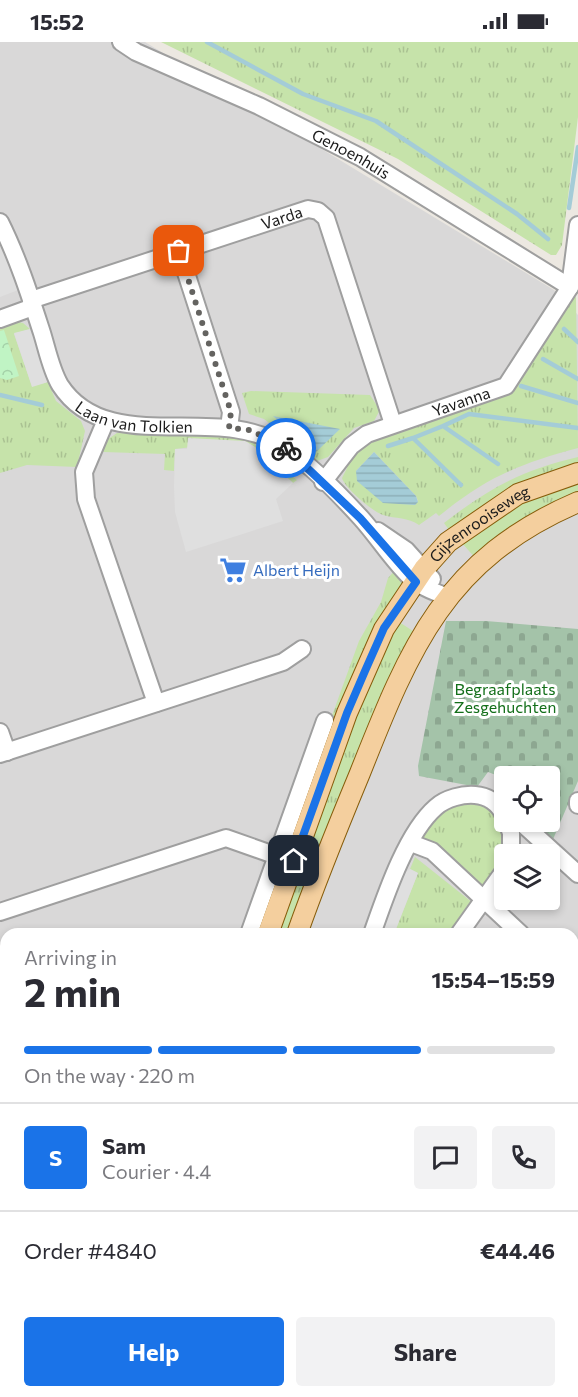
<!DOCTYPE html>
<html lang="en">
<head>
<meta charset="utf-8">
<style>
	body { margin:0; font-family:Commissioner,sans-serif; background:#f2f2f3; color:#2b2b33; height:100vh; display:flex; flex-direction:column; font-size:22px; white-space:nowrap }
	* { box-sizing:border-box; margin:0 }
	p { font-size:20px; color:#7c7c81 }
	.icon { flex:none; width:33px; height:33px; fill:none; stroke:currentColor; stroke-width:2; stroke-linecap:round; stroke-linejoin:round }
	.map { position:relative; flex:1; overflow:hidden }
	.side { position:absolute; left:0px; top:886px; width:579px; height:470px; display:flex; flex-direction:column; background:#fff; border-radius:18px 18px 0 0; box-shadow:0 3px 9px #0003 }
	.side>* { flex:none }
	.buttons { position:absolute; left:494px; top:724px; display:grid; gap:12px }
	.buttons a { display:grid; place-items:center; width:66px; height:66px; border-radius:6px; background:#fff; box-shadow:0 3px 9px #0003; font-size:30px }
	.pin { position:absolute; display:grid; place-items:center; width:51px; height:51px; color:#fff; margin:-26px; border-radius:12px; box-shadow:0 3px 9px #0006 }
	.courier { position:absolute; display:grid; place-items:center; width:60px; height:60px; margin:-30px; border:4px solid #1a73e8; border-radius:50%; background:#fff; color:#222; box-shadow:0 2px 8px #0007 }
	.summary em { font-style:normal; font-weight:700 }
	.summary div { display:flex; flex-direction:column-reverse }
	.summary { display:flex; align-items:center; justify-content:space-between; height:102px; padding:0 24px }
	h1 { font-size:39px; font-weight:700; line-height:45px }
	.bar { display:grid; grid-template-columns:repeat(4,1fr); gap:9px 6px; align-content:center; height:72px; padding:0 24px }
	.bar i { height:8px; border-radius:4px; background:#e1e1e2 }
	.bar .current { background:#1a73e8 }
	.bar p { grid-column:span 4 }
	.line { display:flex; align-items:center; gap:15px; padding:0 24px; border-top:2px solid #e1e1e2 }
	.line div { flex:1 }
	.round { display:grid; place-items:center; flex:none; width:63px; height:63px; border-radius:6px; background:#f2f2f3 }
	.cta { display:flex; gap:12px; margin-top:auto; padding:12px 24px }
	.cta a { flex:1; height:69px; border-radius:6px; background:#1a73e8; color:#fff; font-size:24px; font-weight:700; line-height:69px; text-align:center }
	.cta a+a { background:#f2f2f3; color:#2b2b33 }
	.status { display:flex; justify-content:space-between; align-items:center; height:42px; padding:0 30px; background:#fff; direction:ltr }
	.status svg { height:16px; fill:currentColor }
	.map>svg:first-child { display:block }
	.residential { fill:#d9d8d8; fill-rule:evenodd }
	.grass { fill:url(#grass-tufts); fill-rule:evenodd }
	.cemetery { fill:url(#cemetery-stones) }
	.park { fill:url(#park-crowns) }
	.parking { fill:#dfdfdf }
	.water { fill:url(#water-rules) }
	.lines { fill:none; stroke-linecap:round; stroke-linejoin:round }
	.stream { stroke:#a4ccd7; stroke-width:4.5 }
	.minor-casing { stroke:#9f9f9f; stroke-width:20 }
	.major-casing { stroke:#875d0b; stroke-width:22 }
	.minor { stroke:#fff; stroke-width:16 }
	.major { stroke:#f4cf9e; stroke-width:20 }
	.done { stroke:#646360; stroke-width:6; stroke-dasharray:0 10.8 }
	.route { stroke:#1a73e8; stroke-width:8 }
	.labels { text-anchor:middle; stroke-width:6; stroke-linejoin:round; paint-order:stroke }
	.street-label { font-size:16px; fill:#1b1b1b; stroke:#fff }
	.shop-label { font-size:16px; fill:#366cbe; stroke:#fff; text-anchor:start }
	.park-label { font-size:16px; fill:#136f1a; stroke:#fff }
</style>
</head>
<body>
<div class="status"><b>15:52</b><svg viewBox="0 0 49 12"><path d="M0 12V9h3v3zM5 12V6h3v6zM10 12V3h3v9zM15 12V0h3v12zM26 1h20v11H26zM47 4h2v5h-2z"/></svg></div>
<div class="map">
<svg width="578" height="1355" viewBox="0 0 578 1355">
	<defs>
		<pattern id="grass-tufts" width="24" height="20" patternUnits="userSpaceOnUse" patternTransform="scale(1.5)"><rect width="24" height="20" fill="#c6e3aa"/><path d="M3 7l-1-3M5 7V3M7 7l1-3M15 17l-1-3M17 17v-4M19 17l1-3" fill="none" stroke="#aac292"/></pattern>
		<pattern id="cemetery-stones" width="16" height="16" patternUnits="userSpaceOnUse" patternTransform="scale(1.5)"><rect width="16" height="16" fill="#a4c3a9"/><path d="M2 7V4a2 2 0 0 1 4 0v3zM10 15v-3a2 2 0 0 1 4 0v3z" fill="#8da791"/></pattern>
		<pattern id="park-crowns" width="20" height="18" patternUnits="userSpaceOnUse" patternTransform="scale(1.5)"><rect width="20" height="18" fill="#c0f4c4"/><path d="M2 6a3 3 0 1 1 6 0M12 15a3 3 0 1 1 6 0" fill="none" stroke="#a4d1a8"/></pattern>
		<pattern id="water-rules" width="6" height="5" patternUnits="userSpaceOnUse" patternTransform="scale(1.5)"><rect width="6" height="5" fill="#a4ccd7"/><path d="M0 2.5h6" fill="none" stroke="#8dafb8"/></pattern>
	</defs>
	<rect width="100%" height="100%" fill="#ece8e1"/>
	<path class="residential" d="M0,0H145L554,248L578,273V1355H0ZM504,735H549V780H504ZM504,813H549V858H504ZM6,892H573V1350H6Z"/>
	<path class="grass" d="M161,0H578V75L562,203L556,213H551L398,117Z
		M576,255L578,406C519,422 487,435 439,474L436,471L419,483C408,475 396,477 383,473C373,470 344,445 342,436L347,426L343,423L362,402L493,356L572,256ZM374,410L416,454L418,459L356,429Z
		M18,280L23,281L30,287L14,292L32,344L48,340L56,359L81,379L85,389L77,425L27,423L0,431V285Z
		M251,349L370,353L380,368L374,379L354,386L328,415L317,419L264,377L249,372L242,351Z
		M117,391L248,396L297,438L293,441L255,405L245,399L175,407L174,429L164,428L165,412L103,410L108,397Z
		M578,415V424C525,437 492,455 449,488L444,481C489,446 522,428 578,415Z
		M578,437V454L477,518L461,500L531,454Z
		M397,526L403,543L265,892H253L359,599L381,560L388,536Z
		M396,578L413,589L387,639L293,892H274L365,641Z
		M454,760H486L503,781L504,813V823L487,849L417,797L429,778Z
		M415,815L473,861L452,892H394L418,831L410,827Z"/>
	<path class="cemetery" d="M446,579H486L578,587V739L551,802L526,780H549V735H504V740L501,735L488,730L477,745L419,734L418,724Z"/>
	<path class="park" d="M4,288L19,334L7,338L0,336V289Z"/>
	<path class="parking" d="M0,199L18,248L0,255Z
		M30,287L48,340L32,345L14,291Z
		M188,396L245,399L255,405L293,441L276,457L283,479L186,510L175,470L174,445L175,407H187Z
		M410,827L418,831L394,892H382L404,831Z"/>
	<path class="water" d="M273,374L340,387L315,411Z
		M374,410L416,454L418,460L415,463L383,461L357,439L356,429Z"/>
	<g class="lines">
		<path class="stream" d="M207,0L303,52L376,79L517,172L548,197
			M569,166L578,105
			M564,287L578,300
			M543,317L578,337
			M521,344L578,361
			M0,353L42,363
			M443,384L469,372L578,386
			M413,396L443,384L498,422
			M388,404L413,396L461,443"/>
		<defs>
			<g id="minor">
				<path id="s1" d="M121,0L136,10L259,64L360,115L570,245"/>
				<path id="s2" d="M0,180C18,216 30,254 42,291C47,307 51,328 60,343C108,417 219,359 284,405C310,422 340,453 361,476C379,496 394,521 414,539C423,546 436,550 447,555"/>
				<path d="M179,209L231,370L229,386"/>
				<path id="s3" d="M31,258L308,167L318,169L326,176L393,382"/>
				<path d="M0,277L33,265"/>
				<path d="M106,378L84,430L86,457L156,661"/>
				<path id="s4" d="M323,440L351,404L367,392L506,344L570,245L578,183"/>
				<path d="M378,489L406,508L432,537"/>
				<path d="M0,690L7,710"/>
				<path d="M0,712L283,620L302,607"/>
				<path d="M578,759V763"/>
				<path d="M507,780L511,791V813"/>
				<path d="M525,784L578,832"/>
				<path d="M411,801L432,809L521,892"/>
				<path d="M0,870L226,796L277,814"/>
				<path d="M249,892L325,679"/>
				<path d="M372,892C385,855 406,791 436,765C446,756 463,752 475,753C488,754 498,761 504,773"/>
				<path d="M459,892L504,829"/>
				<path d="M573,942L578,947"/>
				<path d="M0,1029L6,1026"/>
				<path d="M573,1166L578,1157"/>
				<path d="M0,1203L6,1201"/>
				<path d="M573,1266L578,1268"/>
				<path d="M35,1355L50,1350"/>
				<path d="M114,1355L115,1350"/>
				<path d="M260,1355L261,1350"/>
				<path d="M496,1355L497,1350"/>
			</g>
			<g id="major">
				<path id="s5" d="M268,892L347,671L384,587L424,527L448,500L518,452L578,431"/>
				<path d="M297,892C316,838 338,784 360,731C410,605 445,517 578,460"/>
				<path d="M138,1355L139,1350"/>
				<path d="M171,1355L172,1350"/>
			</g>
		</defs>
		<use href="#minor" class="minor-casing"/>
		<use href="#major" class="major-casing"/>
		<use href="#minor" class="minor"/>
		<use href="#major" class="major"/>
	</g>
	<g class="lines">
		<path class="done" d="M179,209L231,370L229,386L250,388L286,406"/>
		<path class="route" d="M286,406L360,476L416,540L384,586L365,629L347,671L294,819"/>
	</g>
	<defs>
		<symbol id="supermarket-bare" viewBox="-9 -9 18 18"><path d="M-6-5.5h2.5l.6 2H6L4.5 2H-2.5L-4.4-4H-6ZM-1.5 3.2a1.3 1.3 0 1 0 .1 0ZM3 3.2a1.3 1.3 0 1 0 .1 0Z" fill="#3f7fe0" stroke="#fff" stroke-width="2.5" paint-order="stroke"/></symbol>
	</defs>
	<g fill-rule="evenodd">
		<use href="#supermarket-bare" x="214" y="509" width="38" height="38"/>
	</g>
	<g class="labels">
		<g class="street-label">
			<text dy="6" stroke="none"><textPath href="#s1" startOffset="256">Genoenhuis</textPath></text>
			<text dy="6" stroke="none"><textPath href="#s3" startOffset="264">Varda</textPath></text>
			<text dy="6" stroke="none"><textPath href="#s4" startOffset="165">Yavanna</textPath></text>
			<text dy="6" stroke="none"><textPath href="#s2" startOffset="260">Laan van Tolkien</textPath></text>
			<text dy="6" stroke="none"><textPath href="#s5" startOffset="471">Gijzenrooiseweg</textPath></text>
		</g>
		<g class="shop-label">
			<text x="253" y="534">Albert Heijn</text>
		</g>
		<g class="park-label">
			<text x="505" y="653">Begraafplaats<tspan x="505" dy="18">Zesgehuchten</tspan></text>
		</g>
	</g>
</svg>
<div class="buttons">
<a><svg class="icon" aria-label="locate" viewBox="0 0 24 24"><circle cx="12" cy="12" r="6"/><path d="M12 2v4M12 18v4M2 12h4M18 12h4"/></svg></a>
<a><svg class="icon" aria-label="layers" viewBox="0 0 24 24"><path d="M12 4l9 5-9 5-9-5zM3 14l9 5 9-5"/></svg></a>
</div>
<div class="pin" style="left:179px;top:209px;background:#ea580c"><svg class="icon" aria-label="bag" viewBox="0 0 24 24"><path d="M5 8h14l-1 12H6zM9 8a3 3 0 0 1 6 0"/></svg></div>
<div class="pin" style="left:294px;top:819px;background:#1f2937"><svg class="icon" aria-label="home" viewBox="0 0 24 24"><path d="M3 11l9-7 9 7M6 9v11h12V9"/></svg></div>
<div class="courier" style="left:286px;top:406px"><svg class="icon" aria-label="bike" viewBox="0 0 24 24"><circle cx="6" cy="16" r="4"/><circle cx="18" cy="16" r="4"/><path d="M6 16l4-8h5l3 8M10 8l3 8H6M13 5h3"/></svg></div>
<section class="side">
<div class="summary"><div><h1>2 min</h1><p>Arriving in</p></div><em>15:54–15:59</em></div>
<div class="bar"><i class="current"></i><i class="current"></i><i class="current"></i><i></i><p>On the way · 220 m</p></div>
<div class="line" style="height:108px"><b class="round" style="background:#1a73e8;color:#fff">S</b><div><b>Sam</b><p>Courier · 4.4</p></div><a class="round"><svg class="icon" aria-label="chat" viewBox="0 0 24 24"><path d="M4 5h16v11H9l-5 4z"/></svg></a><a class="round"><svg class="icon" aria-label="phone" viewBox="0 0 24 24"><path d="M5 4h4l2 5-3 2q2 4 5 5l2-3 5 2v4C11 20 4 13 5 4z"/></svg></a></div>
<div class="line" style="height:78px"><div>Order #4840</div><b>€44.46</b></div>
<div class="cta"><a>Help</a><a>Share</a></div>
</section>
</div>
</body>
</html>
